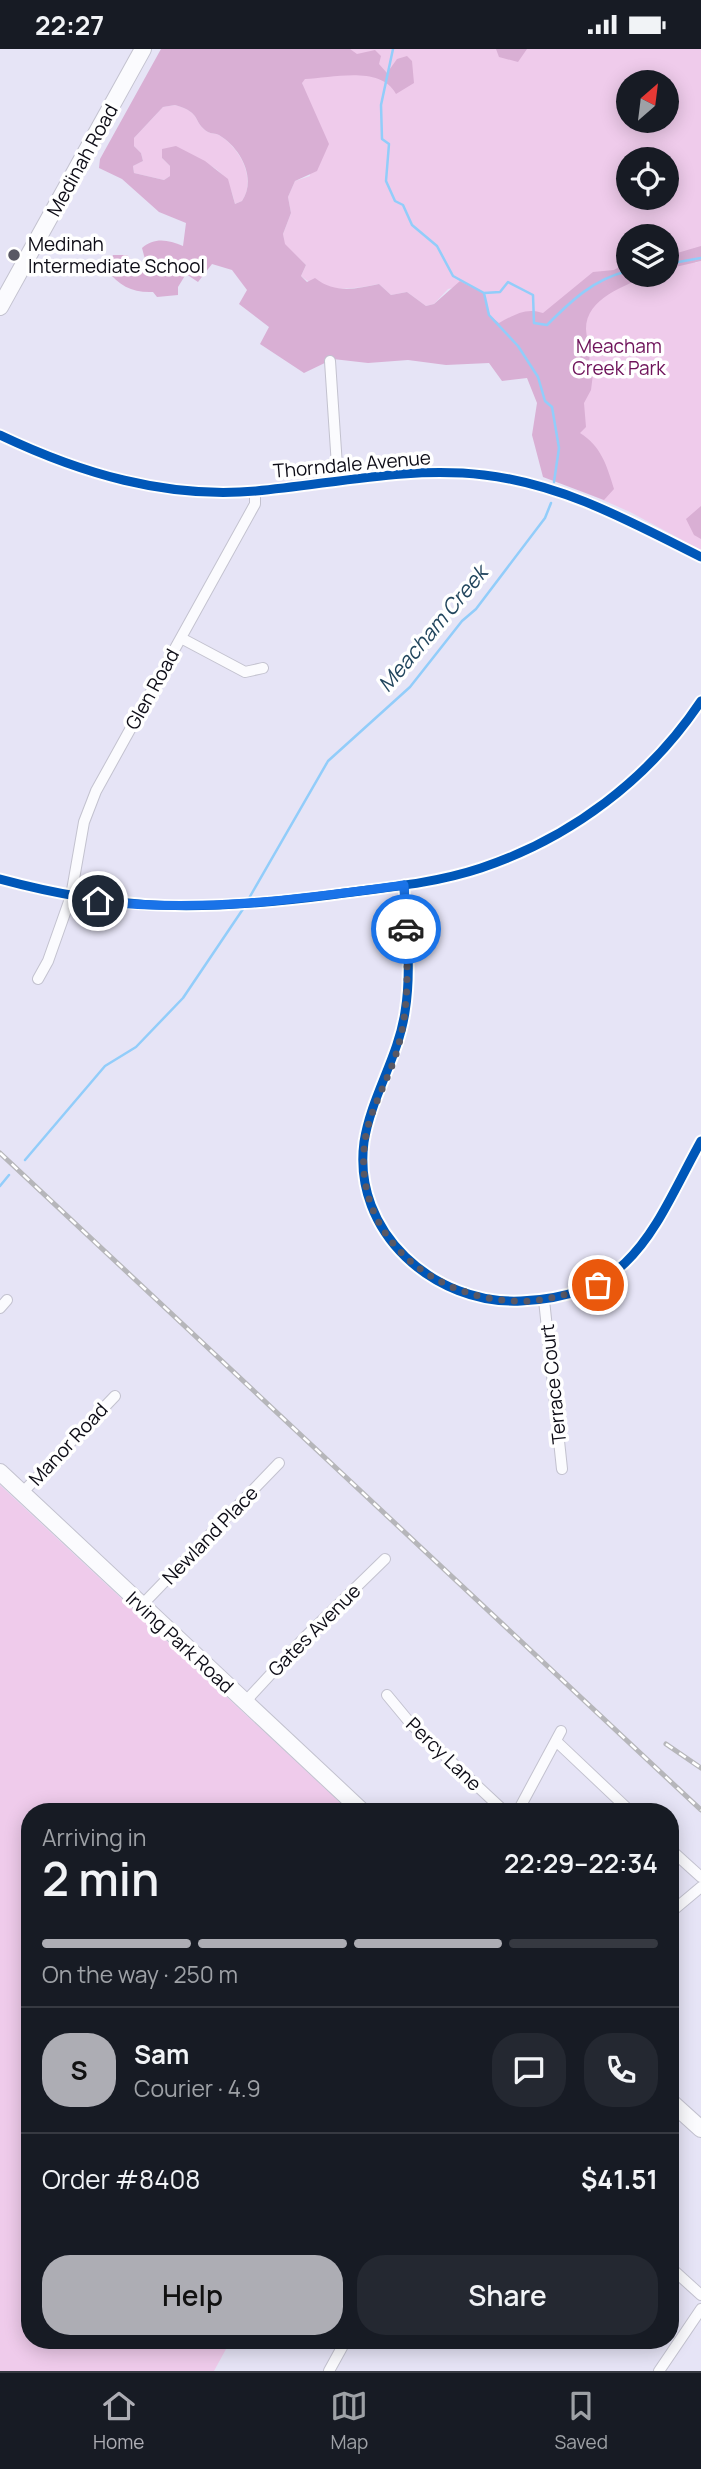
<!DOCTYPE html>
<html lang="en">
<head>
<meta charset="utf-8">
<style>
	body { margin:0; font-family:Manrope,sans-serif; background:#242831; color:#f1f3f6; height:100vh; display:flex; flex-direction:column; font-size:26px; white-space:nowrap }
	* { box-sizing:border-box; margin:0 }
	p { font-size:23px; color:#9ea1a6 }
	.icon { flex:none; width:38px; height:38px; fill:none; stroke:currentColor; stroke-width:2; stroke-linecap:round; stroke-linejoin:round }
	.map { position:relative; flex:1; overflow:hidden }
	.details { position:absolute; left:21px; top:1754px; width:658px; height:546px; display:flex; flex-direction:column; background:#171b24; border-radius:28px; box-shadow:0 4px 18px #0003 }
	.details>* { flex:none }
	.needle { width:46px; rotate:28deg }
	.controls { position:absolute; left:616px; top:21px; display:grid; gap:14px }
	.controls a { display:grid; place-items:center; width:63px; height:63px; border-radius:50%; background:#171b24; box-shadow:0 4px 18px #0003; font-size:35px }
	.pin { position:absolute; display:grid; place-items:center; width:60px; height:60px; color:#fff; margin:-30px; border:4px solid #fff; border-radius:50%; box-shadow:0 2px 7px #0007 }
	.courier { position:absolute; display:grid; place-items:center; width:70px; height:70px; margin:-35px; border:5px solid #1a73e8; border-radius:50%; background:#fff; color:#222; box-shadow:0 2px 9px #0007 }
	.head em { font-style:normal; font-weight:600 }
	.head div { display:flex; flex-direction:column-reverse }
	.head { display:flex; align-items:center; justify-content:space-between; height:119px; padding:0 21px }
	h1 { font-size:46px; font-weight:600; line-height:52px }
	.bar { display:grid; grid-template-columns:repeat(4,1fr); gap:10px 7px; align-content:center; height:84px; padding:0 21px }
	.bar i { height:9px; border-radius:5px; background:#363941 }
	.bar .active { background:#adadb4 }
	.bar p { grid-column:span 4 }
	.line { display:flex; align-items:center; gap:18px; padding:0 21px; border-top:2px solid #363941 }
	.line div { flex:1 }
	.round { display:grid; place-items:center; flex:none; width:74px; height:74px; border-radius:28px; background:#242831 }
	.button { display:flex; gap:14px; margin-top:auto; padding:14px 21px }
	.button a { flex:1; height:80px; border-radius:28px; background:#adadb4; color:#111; font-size:28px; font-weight:600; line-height:80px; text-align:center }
	.button a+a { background:#242831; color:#f1f3f6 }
	.status { display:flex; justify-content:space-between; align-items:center; height:49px; padding:0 35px; background:#171b24; direction:ltr }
	.status svg { height:19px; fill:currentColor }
	.tabs { display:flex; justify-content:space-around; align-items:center; height:98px; border-top:2px solid #363941; background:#171b24; font-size:19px; color:#9ea1a6 }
	.tabs a { display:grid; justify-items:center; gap:4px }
	.tabs .active { color:#adadb4 }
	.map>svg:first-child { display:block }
	.green { fill:#efcbeb; fill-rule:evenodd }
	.forest { fill:#d9afd4; fill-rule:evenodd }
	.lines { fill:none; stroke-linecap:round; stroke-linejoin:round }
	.stream { stroke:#92cdfa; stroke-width:2.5 }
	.minor-casing { stroke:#c3c2cf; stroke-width:12 }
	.secondary-casing { stroke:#c3c2cf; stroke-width:18 }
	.minor { stroke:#fbfbfe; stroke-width:10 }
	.secondary { stroke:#fbfbfe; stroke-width:16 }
	.rail-casing { stroke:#b6b6ba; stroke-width:5 }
	.rail { stroke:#fff; stroke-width:2.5; stroke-dasharray:8; stroke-linecap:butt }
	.cycleway-casing { stroke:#fff; stroke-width:13 }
	.cycleway { stroke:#0057b8; stroke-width:9 }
	.done { stroke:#595864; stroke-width:7; stroke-dasharray:0 12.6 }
	.route { stroke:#1a73e8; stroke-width:9 }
	.poi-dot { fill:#595864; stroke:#fff; stroke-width:2.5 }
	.labels { text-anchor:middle; stroke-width:7; stroke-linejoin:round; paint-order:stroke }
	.street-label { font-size:19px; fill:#0d0c16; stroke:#fff }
	.poi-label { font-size:19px; fill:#0d0c16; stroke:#fff; text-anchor:start }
	.park-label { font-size:19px; fill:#6e135a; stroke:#fff }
	.water-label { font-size:21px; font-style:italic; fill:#21455d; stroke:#fff }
</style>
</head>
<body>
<div class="status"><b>22:27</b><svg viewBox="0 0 49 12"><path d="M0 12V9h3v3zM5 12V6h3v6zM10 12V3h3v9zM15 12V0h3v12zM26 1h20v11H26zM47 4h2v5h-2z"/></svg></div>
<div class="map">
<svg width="701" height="2322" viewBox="0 0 701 2322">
	<rect width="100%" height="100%" fill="#e6e4f6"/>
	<path class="green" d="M244,0H701V201L695,214L701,212V501L630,463L580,441L553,374L499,274L489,266L484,244L469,235L448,240L434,255L426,257L407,243L391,246L379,235C355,240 321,245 301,227L306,216L284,195L283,185L291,164L288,148L295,132L310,127L306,47L302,34ZM628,33H667V72H628ZM628,110H667V149H628ZM628,187H667V226H628Z
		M175,56C203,64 192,73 208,83C211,85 216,84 219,86C240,99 257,130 242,152L235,155C226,111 201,111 162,109L170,117V127L164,131L134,124L133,117L143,112L141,104L134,97V89L163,58Z
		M0,1436L349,1762H30V2291H231L214,2322H0Z"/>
	<path class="forest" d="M161,0H350L357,5L375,1L381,7L379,15L387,24L397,10L407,7L412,12L414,34L396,45C381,16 332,29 305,30L302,34L329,95L317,122L295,132L288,148L291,164L283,185L285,195L306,216L301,227L307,233L315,229C335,245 356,240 379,235L391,246L407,243L426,257L434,255L460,232L484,244L489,266L499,274C514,266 526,258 543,264L593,223L614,221L628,213V226H649C625,237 586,249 586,280C587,294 592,303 588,318L593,325L591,341L584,354L586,378L580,384C601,397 607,417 614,440L604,451L543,428L532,386L537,354L527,329L502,332L489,314L446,316L408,311L368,314L333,310L304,324L260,295L269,278L239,255L247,241L232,221L212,215L198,233L186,225L178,238V246L157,248L153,243C133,244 119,237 107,221L113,206H127L139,219L146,214L142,199C155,188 168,191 183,197L186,174L159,163L122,130L99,119L100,110ZM175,56C203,64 192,73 208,83C211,85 216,84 219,86C241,99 257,130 242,152L235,155L228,130L205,112L176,97L162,100V109L170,117V127L164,131L134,124L133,117L143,112L141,104L134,97V89L163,58Z
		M496,0H527L518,13L499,8Z
		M701,197V212L667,220V207Z
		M701,457V490L694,486L686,470Z"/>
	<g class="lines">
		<path class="stream" d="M393,0L381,56L382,90L389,95L386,132L395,152L403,156L412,176L437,197L453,227L484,244L489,266L518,297L538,328L545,352L552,358L559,399L554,433
			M667,215L701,209
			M484,244L500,243L508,233L533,246L534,274L547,276C572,251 594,230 628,222
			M248,851L328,712L410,638L462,572L476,560L545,469L551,454
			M25,1111L105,1017L136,998L183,949L243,860
			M0,1137L9,1126"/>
		<defs>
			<path id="minor" d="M330,312L338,432
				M0,386C80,424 166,450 256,442C332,435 408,417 484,426C563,435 631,473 701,508
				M181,589L245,623L263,619
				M0,830C122,863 206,862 330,846C381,839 433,835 481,819C571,789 649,730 701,652
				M404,836C406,878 412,921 405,963C398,1009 371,1048 364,1093C352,1183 434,1256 521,1252C635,1247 653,1179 701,1092
				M38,930L48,912L71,847L84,773L96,742L255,455V442
				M544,1251L562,1420
				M0,1259L7,1251
				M22,1444L115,1347
				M141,1557L279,1414
				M387,1646L411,1675L504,1762
				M245,1653L305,1588L385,1510
				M556,1692L630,1762
				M518,1762L561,1682
				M670,1800L701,1828
				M670,1864L701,1838
				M670,2218L701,2246
				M329,2322L346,2291
				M659,2322L701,2260"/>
			<path id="secondary" d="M0,258L143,0
				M0,1423L362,1762
				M670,2052L701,2080"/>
		</defs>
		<use href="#minor" class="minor-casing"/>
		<use href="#secondary" class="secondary-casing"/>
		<use href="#minor" class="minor"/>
		<use href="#secondary" class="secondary"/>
		<defs>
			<path id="rail" d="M0,1104L701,1761
				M666,1695L701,1719"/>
		</defs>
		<use href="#rail" class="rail-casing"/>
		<use href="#rail" class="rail"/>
		<defs>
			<path id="cycleway" d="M0,386C80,424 166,450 256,442C332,435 408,417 484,426C563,435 631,473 701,508
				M0,830C122,863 206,862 330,846C381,839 433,835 481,819C571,789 649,730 701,652
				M404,836C406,878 412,921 405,963C398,1009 371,1048 364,1093C352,1183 434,1256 521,1252C635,1247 653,1179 701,1092"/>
		</defs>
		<use href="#cycleway" class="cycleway-casing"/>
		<use href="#cycleway" class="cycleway"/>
	</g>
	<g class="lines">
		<path class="done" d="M406,880C408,924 409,969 394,1011C383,1042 366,1068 364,1101C357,1189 433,1249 515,1252C543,1254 570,1244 598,1236"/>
		<path class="route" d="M98,852C202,864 301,850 404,836L406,880"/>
	</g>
	<circle class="poi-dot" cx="14" cy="206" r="7"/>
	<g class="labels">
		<g class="street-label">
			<text transform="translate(82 111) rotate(-61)" y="7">Medinah Road</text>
			<text transform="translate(352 415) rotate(-5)" y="7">Thorndale Avenue</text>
			<text transform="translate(152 640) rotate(-61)" y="7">Glen Road</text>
			<text transform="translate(553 1335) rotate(-96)" y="7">Terrace Court</text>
			<text transform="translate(68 1395) rotate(-47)" y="7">Manor Road</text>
			<text transform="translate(210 1486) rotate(-46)" y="7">Newland Place</text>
			<text transform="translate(314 1581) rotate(-45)" y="7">Gates Avenue</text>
			<text transform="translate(180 1593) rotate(43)" y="7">Irving Park Road</text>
			<text transform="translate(444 1705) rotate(44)" y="7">Percy Lane</text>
		</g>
		<g class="poi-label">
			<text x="28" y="202">Medinah<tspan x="28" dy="22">Intermediate School</tspan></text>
		</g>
		<g class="park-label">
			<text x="619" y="304">Meacham<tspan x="619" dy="22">Creek Park</tspan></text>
		</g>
		<g class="water-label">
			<text transform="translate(433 580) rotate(-50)" y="7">Meacham Creek</text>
		</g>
	</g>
</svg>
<div class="controls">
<a><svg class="needle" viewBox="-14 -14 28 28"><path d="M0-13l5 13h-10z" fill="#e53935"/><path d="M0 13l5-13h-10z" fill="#9ea1a6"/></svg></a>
<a><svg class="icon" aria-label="locate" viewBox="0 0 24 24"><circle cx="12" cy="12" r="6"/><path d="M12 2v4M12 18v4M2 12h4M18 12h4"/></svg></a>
<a><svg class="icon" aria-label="layers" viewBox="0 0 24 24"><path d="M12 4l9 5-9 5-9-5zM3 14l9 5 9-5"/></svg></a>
</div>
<div class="pin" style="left:598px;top:1236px;background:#ea580c"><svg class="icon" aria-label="bag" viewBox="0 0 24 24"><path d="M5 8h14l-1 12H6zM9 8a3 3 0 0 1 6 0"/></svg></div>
<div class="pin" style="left:98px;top:852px;background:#1f2937"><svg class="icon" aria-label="home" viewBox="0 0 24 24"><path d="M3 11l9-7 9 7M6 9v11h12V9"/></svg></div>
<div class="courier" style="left:406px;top:880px"><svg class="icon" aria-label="car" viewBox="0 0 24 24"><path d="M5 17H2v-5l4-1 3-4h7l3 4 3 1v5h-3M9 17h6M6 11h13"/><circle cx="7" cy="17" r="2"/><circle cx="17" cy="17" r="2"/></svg></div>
<section class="details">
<div class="head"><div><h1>2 min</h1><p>Arriving in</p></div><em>22:29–22:34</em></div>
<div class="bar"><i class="active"></i><i class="active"></i><i class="active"></i><i></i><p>On the way · 250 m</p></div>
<div class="line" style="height:126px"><b class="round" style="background:#adadb4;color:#111">S</b><div><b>Sam</b><p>Courier · 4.9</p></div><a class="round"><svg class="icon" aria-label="chat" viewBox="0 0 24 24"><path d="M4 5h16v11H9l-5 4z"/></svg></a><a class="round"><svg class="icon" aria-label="phone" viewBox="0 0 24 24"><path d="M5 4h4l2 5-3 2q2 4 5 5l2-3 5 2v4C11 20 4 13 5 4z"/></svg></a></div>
<div class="line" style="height:91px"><div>Order #8408</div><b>$41.51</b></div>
<div class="button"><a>Help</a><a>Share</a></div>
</section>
</div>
<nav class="tabs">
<a class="active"><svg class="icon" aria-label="home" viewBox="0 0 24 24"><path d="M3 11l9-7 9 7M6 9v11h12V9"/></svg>Home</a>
<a><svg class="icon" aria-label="map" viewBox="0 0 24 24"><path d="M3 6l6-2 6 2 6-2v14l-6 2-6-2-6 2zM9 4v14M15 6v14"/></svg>Map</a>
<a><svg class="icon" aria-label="saved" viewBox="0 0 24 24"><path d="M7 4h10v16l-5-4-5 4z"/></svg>Saved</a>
</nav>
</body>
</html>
